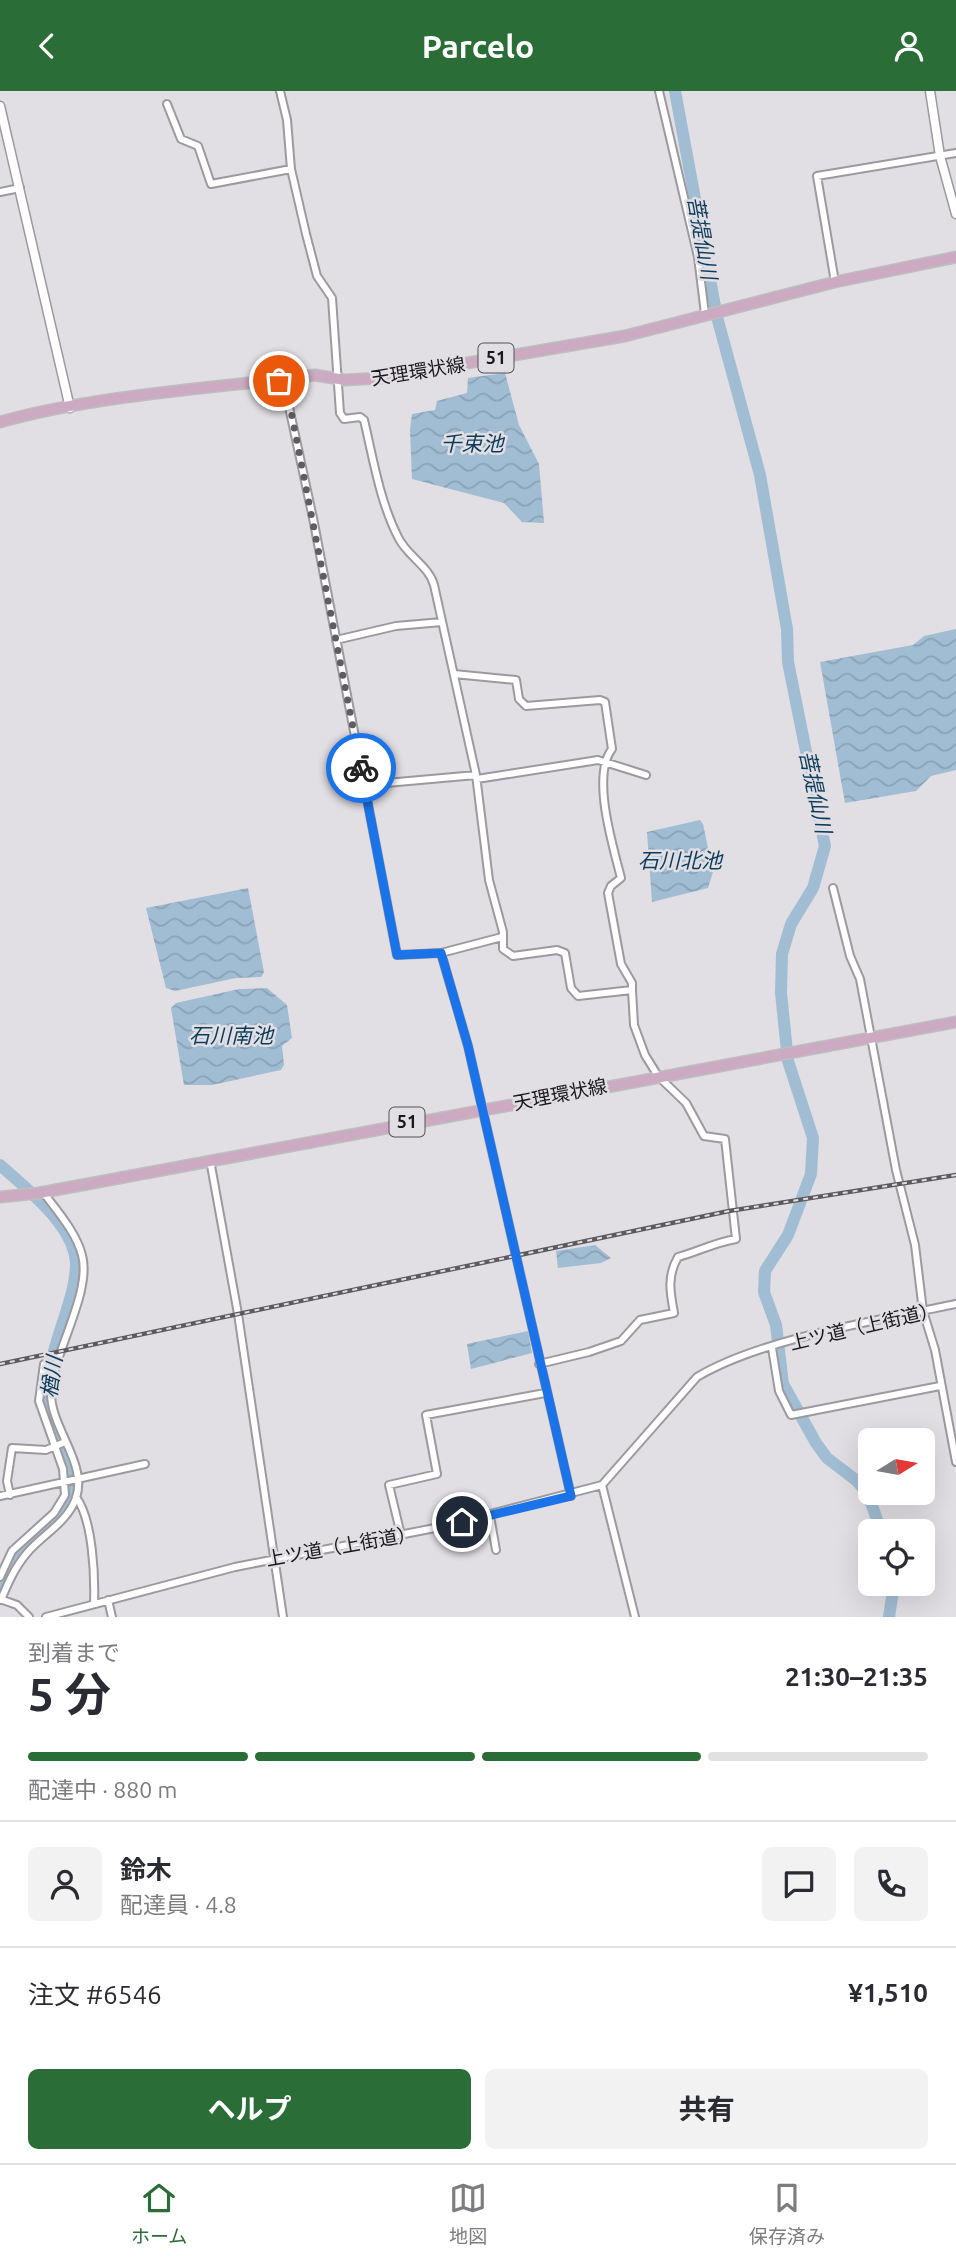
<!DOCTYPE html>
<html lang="ja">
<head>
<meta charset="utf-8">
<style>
	body { margin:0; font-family:Ubuntu,"Noto Sans JP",sans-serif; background:#f2f2f3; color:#2b2b33; height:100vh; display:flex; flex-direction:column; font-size:26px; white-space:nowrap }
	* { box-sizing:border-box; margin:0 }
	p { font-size:23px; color:#7c7c81 }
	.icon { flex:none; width:38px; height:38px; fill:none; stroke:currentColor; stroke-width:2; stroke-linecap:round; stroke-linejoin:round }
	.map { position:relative; height:1526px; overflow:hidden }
	.details { display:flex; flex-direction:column; background:#fff; flex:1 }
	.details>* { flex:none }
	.needle { width:46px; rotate:79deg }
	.controls { position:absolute; left:858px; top:1337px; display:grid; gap:14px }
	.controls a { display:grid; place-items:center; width:77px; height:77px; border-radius:10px; background:#fff; box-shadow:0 7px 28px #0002; font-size:35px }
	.pin { position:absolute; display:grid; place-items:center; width:60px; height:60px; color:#fff; margin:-30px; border:4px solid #fff; border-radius:50%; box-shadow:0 2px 7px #0007 }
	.courier { position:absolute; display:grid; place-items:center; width:70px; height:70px; margin:-35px; border:5px solid #1a73e8; border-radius:50%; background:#fff; color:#222; box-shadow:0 2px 9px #0007 }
	.summary em { font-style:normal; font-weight:700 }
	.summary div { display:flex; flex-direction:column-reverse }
	.summary { display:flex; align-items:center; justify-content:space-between; height:119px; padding:0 28px }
	h1 { font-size:46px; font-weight:700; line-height:52px }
	.bar { display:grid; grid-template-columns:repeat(4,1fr); gap:10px 7px; align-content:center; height:84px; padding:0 28px }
	.bar i { height:9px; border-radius:5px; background:#e1e1e2 }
	.bar .on { background:#2b6d37 }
	.bar p { grid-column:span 4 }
	.line { display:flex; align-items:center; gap:18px; padding:0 28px; border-top:2px solid #e1e1e2 }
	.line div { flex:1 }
	.round { display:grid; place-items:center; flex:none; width:74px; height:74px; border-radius:10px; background:#f2f2f3 }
	.action { display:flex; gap:14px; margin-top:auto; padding:14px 28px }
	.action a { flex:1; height:80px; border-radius:10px; background:#2b6d37; color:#fff; font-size:28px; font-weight:700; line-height:80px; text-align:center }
	.action a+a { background:#f2f2f3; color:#2b2b33 }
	header { display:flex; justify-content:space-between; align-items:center; height:91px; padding:0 28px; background:#2b6d37; color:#fff; font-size:32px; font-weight:700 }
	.menu { display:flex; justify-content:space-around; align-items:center; height:98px; border-top:2px solid #e1e1e2; background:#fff; font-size:19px; color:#7c7c81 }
	.menu a { display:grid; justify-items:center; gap:4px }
	.menu .on { color:#2b6d37 }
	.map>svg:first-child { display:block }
	.water { fill:url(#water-waves) }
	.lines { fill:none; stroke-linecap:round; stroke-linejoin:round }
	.river { stroke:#a1bdd3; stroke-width:12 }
	.minor-casing { stroke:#9c999f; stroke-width:10 }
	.tertiary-casing { stroke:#9c999f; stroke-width:11 }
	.primary-casing { stroke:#bebebf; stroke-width:13 }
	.minor { stroke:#fff; stroke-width:6 }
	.tertiary { stroke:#fff; stroke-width:8 }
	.primary { stroke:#cbaac2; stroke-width:10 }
	.rail-casing { stroke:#5c5a5e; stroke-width:4.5 }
	.rail { stroke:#e1dee4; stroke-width:2; stroke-dasharray:5; stroke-linecap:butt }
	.done { stroke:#5e5d60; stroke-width:7; stroke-dasharray:0 12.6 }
	.route { stroke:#1a73e8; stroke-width:9 }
	.labels { text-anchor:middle; stroke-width:5; stroke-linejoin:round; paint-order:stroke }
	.shield { fill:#e1dee4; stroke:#545356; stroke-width:2 }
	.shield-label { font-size:18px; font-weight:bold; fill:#181719 }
	.street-label { font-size:19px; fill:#181719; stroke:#e1dee4 }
	.water-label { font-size:21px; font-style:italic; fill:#0b3c5c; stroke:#e1dee4 }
</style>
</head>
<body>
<header><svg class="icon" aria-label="back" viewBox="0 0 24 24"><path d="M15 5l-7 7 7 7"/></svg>Parcelo<svg class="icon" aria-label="person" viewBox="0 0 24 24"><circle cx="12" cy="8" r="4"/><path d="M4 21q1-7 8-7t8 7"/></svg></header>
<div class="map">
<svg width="956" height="1526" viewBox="0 0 956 1526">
	<defs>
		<pattern id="water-waves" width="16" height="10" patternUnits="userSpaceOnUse" patternTransform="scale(1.75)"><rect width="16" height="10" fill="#a1bdd3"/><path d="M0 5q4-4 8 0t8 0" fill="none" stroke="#8aa2b5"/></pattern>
	</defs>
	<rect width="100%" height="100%" fill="#e1dee4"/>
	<path class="water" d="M505,282L519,334L539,373L544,432L522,431L504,412L412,388L410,339L412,323L435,319L437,310L467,302L468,287Z
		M956,538V679L931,685L916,700L845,712L820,571L913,554L924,545Z
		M700,729L703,733L713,781L708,797L652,811L647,741Z
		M248,797L264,881L261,886L236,887L175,900L166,897L146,817Z
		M267,897L287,914L292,947L282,955L284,974L281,979L212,994H184L171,917L176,912L239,898Z
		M595,1154L611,1167L601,1172L558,1177L556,1160Z
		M528,1240L532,1262L471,1278L467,1253Z"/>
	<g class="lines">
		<path class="river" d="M675,0L717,226L760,384L787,538L788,571L825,755L813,797L791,833L782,863L781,902L788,970L813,1047L811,1083L788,1144L765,1180L764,1201L776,1234L783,1293L816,1352L827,1367L857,1390L868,1403L881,1440
			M0,1074C27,1098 75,1135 76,1173C76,1197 64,1226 57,1250C52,1268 44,1288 45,1307C47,1336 81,1376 71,1402C62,1430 34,1437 18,1459C10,1471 5,1485 0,1498
			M889,1526L894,1493"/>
		<defs>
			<path id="minor" d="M280,0L287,29L291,78L306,143L317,185L332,207L340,322L344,328L360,326L364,329C373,367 380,411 398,446C406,464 429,475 434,494L476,684L489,789L503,841V858L513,865L557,859L565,862L571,897L578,905L632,899L634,934L645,964L658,985L686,1012L704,1045L725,1048L736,1148C713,1152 700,1160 678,1166C667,1185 670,1201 674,1222L640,1229L621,1250L589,1261L539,1273
				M659,0L698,166L705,223
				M167,13L181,48L198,55L211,93L291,78
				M0,101L20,97
				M835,191L817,85L956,62
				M284,293L313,427L397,864L441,862L468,955L571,1405
				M336,549L396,535L442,531
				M454,583L516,589L519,608L526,615L600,609L605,611L612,658C591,685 613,755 621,787L611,795L608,802L621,873L632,892V899
				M477,688L598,669L646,684
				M364,694L476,684
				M833,797L850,865L860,888L896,1079L915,1154L923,1220L935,1259L956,1371
				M441,862L502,846
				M210,1069L238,1223L283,1526
				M772,1257L779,1300L791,1324L940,1295
				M602,1394L635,1526
				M10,1404L7,1390L12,1357L46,1359L65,1351
				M0,1405L145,1373
				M76,1406C93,1429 95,1485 94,1513
				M490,1425L496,1459
				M401,1444L389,1394L437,1383L426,1324L545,1302
				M0,1486L12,1460L54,1422L65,1404L63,1378L39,1310L44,1273L56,1276
				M0,1508L17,1514L29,1526
				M1,1509C8,1492 15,1476 27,1462C43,1443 67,1432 76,1407C88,1371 49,1336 51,1299C54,1261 92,1201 82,1164C76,1141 57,1120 43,1101
				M108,1509L112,1526
				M46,1526L235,1476L440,1436L602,1394L697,1286C762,1247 881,1229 956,1213"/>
			<path id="tertiary" d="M930,0L940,65L956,123
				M0,15L70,317"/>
			<path id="primary" d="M0,331C85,307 186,299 275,289L284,293L290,287L315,284L345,289L380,287L625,245L835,191L956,166
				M0,1106L39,1102L956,931"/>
		</defs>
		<use href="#minor" class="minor-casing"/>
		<use href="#tertiary" class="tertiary-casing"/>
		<use href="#primary" class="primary-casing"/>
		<use href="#minor" class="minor"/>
		<use href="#tertiary" class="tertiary"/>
		<use href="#primary" class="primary"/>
		<defs>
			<path id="rail" d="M0,1273L729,1120L956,1084"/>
		</defs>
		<use href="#rail" class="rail-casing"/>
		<use href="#rail" class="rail"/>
	</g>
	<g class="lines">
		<path class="done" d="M279,290L287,300L361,677"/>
		<path class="route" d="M361,677L397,864L441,862L468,955L571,1405L462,1431"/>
	</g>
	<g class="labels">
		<g class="shield">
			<rect x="478.5" y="252.5" width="35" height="29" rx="5"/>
			<rect x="389.5" y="1016.5" width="35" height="29" rx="5"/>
		</g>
		<g class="shield-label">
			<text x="496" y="273">51</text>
			<text x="407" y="1037">51</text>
		</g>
		<g class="street-label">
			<text transform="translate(418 280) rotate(-9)" y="7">天理環状線</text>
			<text transform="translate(560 1003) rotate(-11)" y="7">天理環状線</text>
			<text transform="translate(864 1235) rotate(-13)" y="7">上ツ道（上街道）</text>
			<text transform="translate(341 1455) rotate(-10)" y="7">上ツ道（上街道）</text>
		</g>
		<g class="water-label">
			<text transform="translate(702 147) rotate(80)" y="7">菩提仙川</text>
			<text x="472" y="360">千束池</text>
			<text transform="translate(815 701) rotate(78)" y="7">菩提仙川</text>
			<text x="680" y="777">石川北池</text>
			<text x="231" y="952">石川南池</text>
			<text transform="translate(52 1286) rotate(-82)" y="7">楢川</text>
		</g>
	</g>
</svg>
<div class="controls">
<a><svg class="needle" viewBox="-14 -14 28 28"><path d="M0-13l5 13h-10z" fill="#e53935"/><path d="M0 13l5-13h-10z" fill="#7c7c81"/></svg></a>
<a><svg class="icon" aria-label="locate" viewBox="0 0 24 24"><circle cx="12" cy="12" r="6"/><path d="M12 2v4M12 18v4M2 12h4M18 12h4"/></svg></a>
</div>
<div class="pin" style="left:279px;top:290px;background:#ea580c"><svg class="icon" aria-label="bag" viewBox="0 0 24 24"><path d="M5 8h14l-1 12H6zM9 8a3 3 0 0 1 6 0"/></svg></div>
<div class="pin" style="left:462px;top:1431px;background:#1f2937"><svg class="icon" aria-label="home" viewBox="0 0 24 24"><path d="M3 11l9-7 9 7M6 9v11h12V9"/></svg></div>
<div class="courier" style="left:361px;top:677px"><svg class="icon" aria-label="bike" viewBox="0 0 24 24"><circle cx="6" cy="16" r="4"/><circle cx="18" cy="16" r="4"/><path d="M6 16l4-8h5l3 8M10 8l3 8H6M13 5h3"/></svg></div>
</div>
<section class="details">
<div class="summary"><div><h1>5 分</h1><p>到着まで</p></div><em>21:30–21:35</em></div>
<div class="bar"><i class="on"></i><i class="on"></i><i class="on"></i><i></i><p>配達中 · 880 m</p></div>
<div class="line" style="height:126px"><a class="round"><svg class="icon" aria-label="person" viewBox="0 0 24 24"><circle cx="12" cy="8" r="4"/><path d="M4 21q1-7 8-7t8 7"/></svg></a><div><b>鈴木</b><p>配達員 · 4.8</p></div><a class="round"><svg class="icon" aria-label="chat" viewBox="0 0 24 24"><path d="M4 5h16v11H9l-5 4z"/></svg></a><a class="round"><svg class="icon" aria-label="phone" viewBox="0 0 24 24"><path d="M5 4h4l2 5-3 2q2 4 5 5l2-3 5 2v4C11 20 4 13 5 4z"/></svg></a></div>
<div class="line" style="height:91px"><div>注文 #6546</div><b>¥1,510</b></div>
<div class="action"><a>ヘルプ</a><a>共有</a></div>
</section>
<nav class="menu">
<a class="on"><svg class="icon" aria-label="home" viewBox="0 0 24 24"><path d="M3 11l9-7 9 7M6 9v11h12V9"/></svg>ホーム</a>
<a><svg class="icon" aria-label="map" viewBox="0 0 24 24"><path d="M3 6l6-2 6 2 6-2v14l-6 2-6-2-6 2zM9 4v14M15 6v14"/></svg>地図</a>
<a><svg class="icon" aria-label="saved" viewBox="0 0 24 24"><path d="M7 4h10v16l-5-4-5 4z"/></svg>保存済み</a>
</nav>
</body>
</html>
